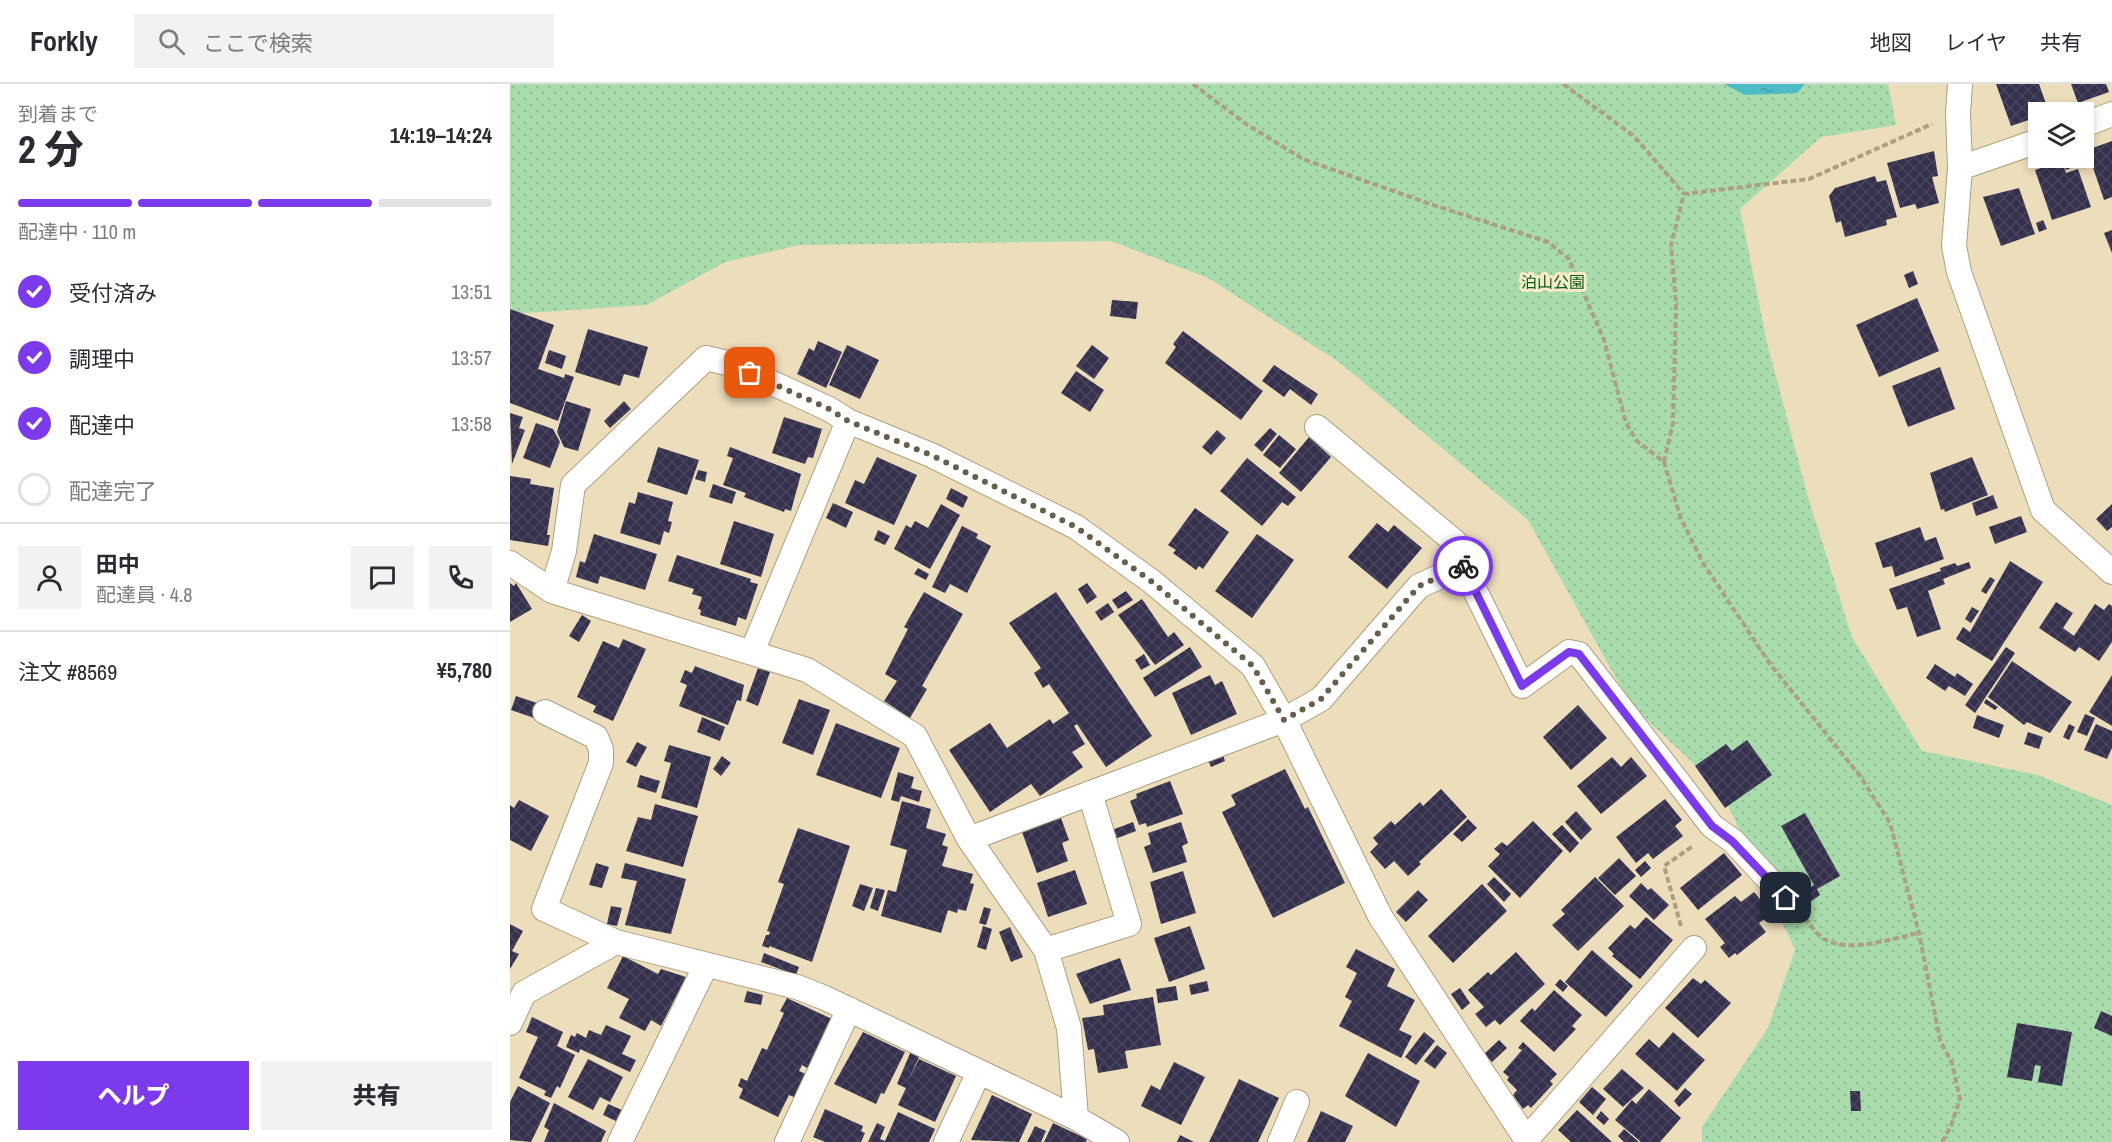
<!DOCTYPE html>
<html lang="ja">
<head>
<meta charset="utf-8">
<style>
	body { margin:0; font-family:"Archivo Narrow","Noto Sans JP",sans-serif; background:#f2f2f3; color:#2b2b33; height:100vh; display:flex; flex-direction:column; font-size:22px; white-space:nowrap }
	* { box-sizing:border-box; margin:0 }
	p { font-size:20px; color:#7c7c81 }
	.icon { flex:none; width:33px; height:33px; fill:none; stroke:currentColor; stroke-width:2; stroke-linecap:round; stroke-linejoin:round }
	.map { position:relative; flex:1; overflow:hidden }
	.drawer { display:flex; flex-direction:column; background:#fff; width:510px }
	.drawer>* { flex:none }
	.controls { position:absolute; left:1518px; top:18px; display:grid; gap:12px }
	.controls a { display:grid; place-items:center; width:66px; height:66px; border-radius:0px; background:#fff; box-shadow:0 3px 9px #0003; font-size:30px }
	.pin { position:absolute; display:grid; place-items:center; width:51px; height:51px; color:#fff; margin:-26px; border-radius:12px; box-shadow:0 3px 9px #0006 }
	.courier { position:absolute; display:grid; place-items:center; width:60px; height:60px; margin:-30px; border:4px solid #7c3aed; border-radius:50%; background:#fff; color:#222; box-shadow:0 2px 8px #0007 }
	.overview em { font-style:normal; font-weight:800 }
	.overview div { display:flex; flex-direction:column-reverse }
	.overview { display:flex; align-items:center; justify-content:space-between; height:102px; padding:0 18px }
	h1 { font-size:39px; font-weight:800; line-height:45px }
	.bar { display:grid; grid-template-columns:repeat(4,1fr); gap:9px 6px; align-content:center; height:72px; padding:0 18px }
	.bar i { height:8px; border-radius:4px; background:#e1e1e2 }
	.bar .current { background:#7c3aed }
	.bar p { grid-column:span 4 }
	.line { display:flex; align-items:center; gap:15px; padding:0 18px; border-top:2px solid #e1e1e2 }
	.line div { flex:1 }
	.round { display:grid; place-items:center; flex:none; width:63px; height:63px; border-radius:0px; background:#f2f2f3 }
	ol { padding:0 18px; list-style:none }
	li { display:flex; align-items:center; gap:18px; height:66px }
	li p { margin-inline-start:auto }
	li .icon { padding:6px; border-radius:50%; background:#7c3aed; color:#fff; stroke-width:4 }
	li:last-child { color:#7c7c81 }
	li i { width:33px; height:33px; border:3px solid #e1e1e2; border-radius:50% }
	.action { display:flex; gap:12px; margin-top:auto; padding:12px 18px }
	.action a { flex:1; height:69px; border-radius:0px; background:#7c3aed; color:#fff; font-size:24px; font-weight:800; line-height:69px; text-align:center }
	.action a+a { background:#f2f2f3; color:#2b2b33 }
	header { display:flex; align-items:center; gap:36px; box-sizing:border-box; height:84px; padding:0 30px; background:#fff; border-bottom:2px solid #e1e1e2 }
	header strong { font-size:28px }
	nav { display:flex; gap:33px; margin-inline-start:auto; font-size:21px }
	.search { width:420px; height:54px; background:#f2f2f3; display:flex; align-items:center; gap:15px; box-sizing:border-box; padding:0 21px; border-radius:0px; color:#7c7c81; font-size:22px }
	main { display:flex; flex:1; min-height:0 }
	.map>svg:first-child { display:block }
	.park { fill:url(#park-dots) }
	.water { fill:url(#water-ripples) }
	.building { fill:url(#building-cross-hatch) }
	.lines { fill:none; stroke-linecap:round; stroke-linejoin:round }
	.minor-casing { stroke:#aea07f; stroke-width:26 }
	.path { stroke:#ab9f84; stroke-width:4; stroke-dasharray:6 3; stroke-linecap:butt }
	.minor { stroke:#fff; stroke-width:24 }
	.done { stroke:#675f4b; stroke-width:6; stroke-dasharray:0 10.8 }
	.route { stroke:#7c3aed; stroke-width:8 }
	.labels { text-anchor:middle; stroke-width:6; stroke-linejoin:round; paint-order:stroke }
	.park-label { font-size:16px; fill:#00611e; stroke:#faeac8 }
</style>
</head>
<body>
<header>
<strong>Forkly</strong>
<div class="search"><svg class="icon" aria-label="search" viewBox="0 0 24 24"><circle cx="10" cy="10" r="6"/><path d="M15 15l6 6"/></svg>ここで検索</div>
<nav><a>地図</a><a>レイヤ</a><a>共有</a></nav>
</header>
<main>
<section class="drawer">
<div class="overview"><div><h1>2 分</h1><p>到着まで</p></div><em>14:19–14:24</em></div>
<div class="bar"><i class="current"></i><i class="current"></i><i class="current"></i><i></i><p>配達中 · 110 m</p></div>
<ol>
<li><svg class="icon" aria-label="check" viewBox="0 0 24 24"><path d="M5 12l5 5 9-10"/></svg>受付済み<p>13:51</p></li>
<li><svg class="icon" aria-label="check" viewBox="0 0 24 24"><path d="M5 12l5 5 9-10"/></svg>調理中<p>13:57</p></li>
<li><svg class="icon" aria-label="check" viewBox="0 0 24 24"><path d="M5 12l5 5 9-10"/></svg>配達中<p>13:58</p></li>
<li><i></i>配達完了</li>
</ol>
<div class="line" style="height:108px"><a class="round"><svg class="icon" aria-label="person" viewBox="0 0 24 24"><circle cx="12" cy="8" r="4"/><path d="M4 21q1-7 8-7t8 7"/></svg></a><div><b>田中</b><p>配達員 · 4.8</p></div><a class="round"><svg class="icon" aria-label="chat" viewBox="0 0 24 24"><path d="M4 5h16v11H9l-5 4z"/></svg></a><a class="round"><svg class="icon" aria-label="phone" viewBox="0 0 24 24"><path d="M5 4h4l2 5-3 2q2 4 5 5l2-3 5 2v4C11 20 4 13 5 4z"/></svg></a></div>
<div class="line" style="height:78px"><div>注文 #8569</div><b>¥5,780</b></div>
<div class="action"><a>ヘルプ</a><a>共有</a></div>
</section>
<div class="map">
<svg width="1602" height="1058" viewBox="0 0 1602 1058">
	<defs>
		<pattern id="park-dots" width="8" height="8" patternUnits="userSpaceOnUse" patternTransform="scale(1.5)"><rect width="8" height="8" fill="#a9dcad"/><path d="M2 2h.1M6 6h.1" fill="none" stroke="#91bc94" stroke-width="1.8" stroke-linecap="round"/></pattern>
		<pattern id="water-ripples" width="26" height="14" patternUnits="userSpaceOnUse" patternTransform="scale(1.5)"><rect width="26" height="14" fill="#4dbbc5"/><path d="M2 4q2-2 4 0t4 0M15 11q2-2 4 0t4 0" fill="none" stroke="#43a0a8"/></pattern>
		<pattern id="building-cross-hatch" width="8" height="8" patternUnits="userSpaceOnUse" patternTransform="scale(1.5)"><rect width="8" height="8" fill="#36314d"/><path d="M0 0l8 8M0 8l8-8" fill="none" stroke="#4a465d"/></pattern>
	</defs>
	<rect width="100%" height="100%" fill="#ecddbb"/>
	<path class="park" d="M0,0H1378L1386,41L1311,53L1230,125L1257,259L1298,413L1342,553L1412,667L1528,691L1602,721V1058H1192V1043L1258,944L1285,866L1210,704L1121,621L1018,436L829,278L698,194L601,157L290,161L215,178L137,221L0,230Z"/>
	<path class="water" d="M1214,0H1295L1287,9L1235,11Z"/>
	<path class="building" d="M1486,0H1529L1539,28H1528V33L1501,42Z
		M1561,0H1596L1599,8L1568,19Z
		M1602,57V113L1594,116L1577,66Z
		M1424,67L1428,92L1422,93L1429,119L1407,125L1405,120L1390,124L1377,79Z
		M1552,74H1563L1566,82L1556,86Z
		M1552,77L1556,89L1568,85L1581,123L1542,136L1525,86Z
		M1365,92L1367,98L1376,96L1387,133L1376,136L1377,141L1335,153L1331,137L1326,139L1319,112L1325,104Z
		M1509,104L1525,150L1491,162L1473,113Z
		M1533,136L1537,145L1529,148L1526,139Z
		M1602,146V169L1594,149Z
		M1403,187L1408,200L1399,204L1394,191Z
		M1407,214L1429,267L1369,293L1346,241Z
		M602,216L628,218L626,235L600,232Z
		M0,225L44,241L28,285L54,294L55,290L64,293L48,337L0,319Z
		M78,245L138,263L129,294L114,290L110,302L65,288Z
		M673,247L753,307L731,336L655,279L666,263L663,260Z
		M308,257L332,268L316,304L287,290L299,264L304,267Z
		M337,261L369,276L350,315L319,301Z
		M582,261L599,274L584,295L566,282Z
		M39,266L56,272L52,285L35,279Z
		M764,281L808,310L801,321L780,305L774,313L752,297Z
		M1430,283L1445,325L1398,343L1382,302Z
		M566,287L594,306L580,328L551,309Z
		M56,317L81,325L68,367L54,363L47,348Z
		M114,317L121,325L100,344L94,337Z
		M0,329L13,333L9,344L15,346L2,380Z
		M274,333L312,345L303,374L298,373L295,380L262,369Z
		M26,339L43,345L50,358L40,384L13,374Z
		M760,344L767,350L752,368L744,361Z
		M707,346L716,354L701,371L692,363Z
		M769,351L786,365L770,384L753,371Z
		M799,353L821,373L791,408L769,389Z
		M148,363L189,376L177,411L137,398Z
		M220,363L291,390L281,427L275,425L274,428L234,413L236,409L213,401L223,374L217,372Z
		M367,373L407,391L384,441L335,419L345,396L354,400Z
		M1462,373L1478,411L1435,428L1434,425L1431,426L1420,389Z
		M737,374L786,413L778,422L772,418L752,442L710,407Z
		M188,386L197,388L195,398L185,395Z
		M0,392L21,395L20,400L44,404L37,451H40L38,462L0,456Z
		M203,400L226,408L222,420L199,413Z
		M441,404L458,413L453,424L436,415Z
		M128,408L163,418L158,437L162,438L159,449L154,447L150,461L110,449L119,418L125,420Z
		M1483,411L1488,424L1466,432L1462,419Z
		M323,419L343,428L336,444L316,434Z
		M431,420L450,431L420,485L384,465L396,441L401,444L405,437L418,444Z
		M1602,420V443L1597,447L1586,435Z
		M685,424L719,448L693,485L689,482L686,486L663,469L666,466L658,461Z
		M1511,432L1517,448L1485,460L1479,443Z
		M224,437L264,450L251,493L210,480Z
		M867,439L878,448L884,441L912,464L877,505L838,473Z
		M452,442L468,450L466,454L481,462L457,509L440,500L435,509L422,503Z
		M1410,443L1415,457L1426,453L1434,475L1385,493L1382,482L1373,484L1365,459Z
		M368,446L380,452L375,461L364,456Z
		M84,450L147,470L135,506L90,492L88,500L66,493L70,477L75,479Z
		M747,450L784,476L742,534L705,507Z
		M167,471L241,495L240,498L248,500L236,536L228,533L226,542L190,531L191,526L188,525L192,513L182,510L184,505L158,497Z
		M1500,477L1533,498L1482,577L1446,555L1453,543L1460,548Z
		M1459,478L1461,484L1433,495L1435,500L1418,507L1431,545L1407,553L1397,523L1387,526L1379,505L1431,487L1430,484L1445,479L1447,482Z
		M408,484L419,490L416,496L404,490Z
		M1480,493L1485,496L1476,510L1471,507Z
		M0,499L4,502L6,499L22,525L0,538Z
		M577,499L587,513L577,520L568,505Z
		M616,507L623,516L608,525L602,516Z
		M414,508L453,530L412,602L417,605L400,634L374,617L387,597L375,590L398,545L394,543Z
		M546,508L642,652L596,683L567,640L564,642L575,660L562,668L573,683L530,712L521,700L480,728L439,666L480,639L497,664L540,635L543,640L559,629L539,600L533,604L524,589L531,584L499,539Z
		M632,515L658,553L664,548L674,561L645,581L608,531Z
		M1546,518L1563,529L1553,544L1564,552L1585,520L1594,526L1599,520L1602,522V558L1589,577L1569,563L1565,568L1529,544Z
		M598,519L604,528L591,537L585,528Z
		M1462,523L1469,527L1461,539L1455,535Z
		M72,531L81,537L69,558L59,552Z
		M113,555L136,565L103,637L83,628L86,622L67,613L93,557L109,564Z
		M680,563L692,583L645,613L633,594Z
		M1496,563L1505,569L1465,629L1455,621Z
		M634,570L640,581L631,586L625,576Z
		M1502,577L1562,618L1540,649L1517,638L1514,641L1478,613Z
		M1425,580L1445,593L1447,589L1463,600L1455,612L1439,602L1435,607L1416,594Z
		M185,582L234,601L231,617L227,616L218,641L169,622L177,601L170,598L175,586L182,589Z
		M248,584L260,588L248,622L236,617Z
		M700,591L705,601L712,597L727,630L681,651L662,609Z
		M1602,591V642L1579,628Z
		M6,612L33,621L27,635L1,626Z
		M289,615L320,626L303,671L272,659Z
		M1476,615L1488,623L1485,626L1474,619Z
		M1068,621L1097,654L1061,686L1033,653Z
		M1575,630L1585,634L1577,652L1567,648Z
		M1467,631L1494,641L1489,654L1463,644Z
		M192,633L215,643L210,657L187,648Z
		M326,639L390,664L371,714L306,691Z
		M1559,640L1565,643L1559,656L1553,653Z
		M1586,640L1602,647V664L1597,675L1574,666Z
		M1518,648L1533,653L1529,665L1514,660Z
		M1237,656L1262,691L1215,724L1185,682L1216,660L1222,667Z
		M127,658L137,663L126,683L116,678Z
		M159,661L201,673L187,724L151,714L161,679L154,677Z
		M713,671L715,677L701,683L698,676Z
		M212,672L221,679L211,692L203,685Z
		M1102,673L1111,683L1121,673L1137,692L1091,730L1067,702Z
		M775,685L795,725L798,723L835,799L763,834L712,728L726,721L721,711Z
		M388,688L404,693L401,704L412,707L409,718L391,712L389,718L381,716Z
		M130,691L150,697L146,709L127,703Z
		M660,697L673,730L637,743L636,739L629,741L620,717L627,714L626,710Z
		M931,705L957,733L909,778L911,780L898,792L884,777L875,785L860,768L868,760L863,754L881,737L885,741L910,718L913,722Z
		M1155,715L1172,736L1165,742L1173,752L1143,775L1138,769L1126,779L1106,753Z
		M9,716L39,732L21,767L0,756V721L4,724Z
		M392,717L421,725L416,744L436,750L432,761L438,763L432,782L463,790L460,799L464,800L456,827L448,825L447,829L438,826L431,849L371,832L378,806L386,808L397,766L380,761Z
		M145,720L188,732L173,783L116,767L128,733L141,736Z
		M1066,727L1082,745L1071,756L1055,738Z
		M1295,729L1330,792L1307,805L1310,811L1294,822L1287,812L1291,810L1289,807L1297,801L1300,804L1304,801L1271,742Z
		M551,734L559,756L552,759L558,777L527,789L512,748Z
		M958,735L967,744L952,758L943,750Z
		M1023,737L1053,767L1010,814L978,782L990,770L984,765L992,758L997,762Z
		M623,738L626,747L605,755L602,746Z
		M671,738L678,759L672,762L677,778L643,789L634,763L641,760L638,749Z
		M1052,741L1069,759L1060,769L1042,750Z
		M288,744L340,762L302,878L259,862V864L252,862L256,851H259L260,848L257,847L274,800L268,798Z
		M1214,769L1232,791L1188,826L1170,804Z
		M1109,774L1126,792L1105,811L1088,794Z
		M1135,777L1141,784L1131,793L1125,786Z
		M86,779L99,783L92,804L79,801Z
		M115,779L176,795L161,850L115,841L127,797L111,794Z
		M565,786L577,820L538,833L527,799Z
		M673,787L686,829L651,840L640,798Z
		M984,793L1001,810L994,818L977,800Z
		M1085,793L1114,822L1068,867L1042,841L1055,830L1051,826Z
		M1131,799L1138,806L1141,804L1159,821L1144,836L1119,812Z
		M350,800L363,804L354,827L342,822Z
		M972,800L997,827L943,879L918,852Z
		M366,804L375,806L368,827L360,824Z
		M908,806L918,816L896,838L886,828Z
		M1244,808L1262,830L1249,839L1256,848L1227,871L1225,869L1219,874L1210,863L1215,859L1195,835L1225,812L1231,818Z
		M101,822L112,824L107,842L97,840Z
		M474,823L481,825L476,841L469,839Z
		M1136,833L1163,856L1130,895L1102,872L1104,870L1098,864L1120,841L1125,845Z
		M0,840L13,847L2,867L9,870L0,885Z
		M473,842L482,845L476,866L467,863Z
		M680,842L695,885L659,898L644,854Z
		M500,843L513,873L501,878L489,848Z
		M846,865L885,885L877,902L905,916L889,946L902,952L891,974L829,942L842,917L835,913L847,889L836,883Z
		M1082,866L1123,902L1096,933L1055,898Z
		M1006,868L1035,900L990,941L985,936L976,943L965,930L974,923L958,906L978,888L981,891Z
		M254,869L289,883L286,891L251,878Z
		M113,872L148,890L151,885L176,893L151,942L141,936L135,947L109,934L119,915L97,904Z
		M610,874L621,906L580,920L566,890Z
		M1183,894L1191,900L1195,896L1221,919L1188,954L1155,924Z
		M1050,895L1058,902L1053,908L1045,901Z
		M697,897L699,907L681,911L679,901Z
		M666,902L668,916L648,919L646,905Z
		M950,904L960,919L952,926L941,910Z
		M1044,906L1072,931L1062,942L1066,945L1044,968L1010,937L1022,924L1025,927Z
		M237,907L253,911L251,921L234,918Z
		M643,913L651,961L615,967L618,984L588,989L584,965L578,966L572,934L594,931L593,921Z
		M277,914L322,935L299,985L292,981L289,987L298,991L286,1014L279,1011L268,1033L229,1014L233,1005L228,1002L231,994L237,997L252,964L257,966L274,929L270,927Z
		M1591,927L1602,932V952L1584,944Z
		M22,933L53,948L47,962L65,971L50,1004L47,1002L41,1014L34,1011L36,1007L9,994L28,953L16,948Z
		M1507,939L1562,948L1552,1002L1528,998L1531,982L1525,981L1522,997L1497,993Z
		M96,941L121,952L112,970L126,976L120,988L70,965L69,969L56,963L61,951L65,953L67,949L76,954L79,946L91,951Z
		M353,948L395,968L374,1010L371,1009L366,1020L324,1000Z
		M914,948L925,957L906,981L895,973Z
		M1163,948L1195,976L1167,1007L1125,970L1139,955L1149,964Z
		M989,956L997,964L982,978L974,970Z
		M1013,958L1047,990L1040,997L1043,1000L1021,1024L1018,1021L1013,1025L1003,1011L1007,1006L997,996L999,993L993,988L1012,966L1008,964Z
		M927,961L937,969L925,985L914,977Z
		M401,967L410,971L398,997L409,975L446,992L425,1038L388,1021L396,1004L387,1000Z
		M858,969L910,997L886,1043L835,1012Z
		M78,975L113,993L100,1018L90,1013L83,1026L58,1013Z
		M664,978L695,993L671,1041L631,1022L641,1001L650,1006Z
		M1112,985L1134,1004L1113,1023L1093,1005Z
		M729,995L769,1014L748,1058H699Z
		M8,1002L40,1019L21,1058L0,1056V1018Z
		M1082,1003L1096,1015L1083,1031L1069,1018Z
		M1175,1004L1182,1010L1169,1023L1164,1017Z
		M1139,1005L1171,1034L1150,1058H1131L1105,1036L1122,1016L1126,1020Z
		M1340,1007H1350L1351,1027H1341Z
		M482,1011L522,1030L509,1058L461,1056Z
		M44,1019L96,1047L91,1058H34L39,1046L34,1043Z
		M98,1020L112,1026L108,1038L93,1031Z
		M315,1025L353,1042L351,1047L355,1049L351,1058H315L303,1053Z
		M1067,1026L1102,1058H1061L1048,1046Z
		M811,1027L843,1042L835,1058H797Z
		M1091,1027L1099,1035L1094,1041L1086,1034Z
		M388,1028L425,1045L419,1058H358L367,1039L375,1043L370,1055L375,1057Z
		M543,1039L577,1055L576,1058H534Z
		M525,1042L536,1047L531,1058H517Z
		M1114,1045L1129,1058H1114L1108,1052Z
		M670,1051L684,1058H667Z"/>
	<g class="lines">
		<defs>
			<path id="minor" d="M1450,0L1448,29L1450,84L1444,162L1449,188L1533,426L1602,488
				M1574,41L1602,30
				M1450,84L1528,57
				M807,343L945,458L953,482L1012,602L1059,568L1069,570L1202,742L1223,757L1276,814
				M0,479L42,507L297,586L405,652L459,755L536,866L559,944L566,1034
				M42,507L54,467L63,401L196,274L221,280L319,325L338,337L421,371L566,443L641,497L743,582L774,636L870,832L1018,1058
				M242,568L338,337
				M35,628L86,653L91,665V679L34,825L106,858
				M459,755L774,636L811,615L909,502L953,482
				M536,866L619,840L580,709
				M0,939L14,909L106,858L287,903L315,914L566,1034L607,1058
				M1016,1056L1184,864
				M110,1058L195,883
				M277,1058L339,925
				M436,1058L469,988
				M770,1058L787,1018"/>
		</defs>
		<use href="#minor" class="minor-casing"/>
		<path class="path" d="M683,0L736,40L793,75L920,120L1038,158L1059,175L1094,256L1116,339L1127,357L1154,378L1171,435L1193,479L1260,580L1350,692L1380,739L1409,849L1430,956L1442,979L1450,1015L1441,1042L1432,1058
			M1053,0L1124,52L1174,110
			M1154,378L1163,339L1166,220L1161,161L1174,110L1299,95L1422,40
			M1295,834C1300,840 1307,851 1314,855C1341,870 1382,854 1409,849
			M1171,842L1154,782L1183,762"/>
		<use href="#minor" class="minor"/>
	</g>
	<g class="lines">
		<path class="done" d="M240,289L319,325L338,337L421,371L566,443L641,497L743,582L774,636L811,615L909,502L953,482"/>
		<path class="route" d="M953,482L1012,602L1059,568L1069,570L1202,742L1222,757L1276,814"/>
	</g>
	<g class="labels">
		<g class="park-label">
			<text x="1043" y="204">泊山公園</text>
		</g>
	</g>
</svg>
<div class="controls">
<a><svg class="icon" aria-label="layers" viewBox="0 0 24 24"><path d="M12 4l9 5-9 5-9-5zM3 14l9 5 9-5"/></svg></a>
</div>
<div class="pin" style="left:240px;top:289px;background:#ea580c"><svg class="icon" aria-label="bag" viewBox="0 0 24 24"><path d="M5 8h14l-1 12H6zM9 8a3 3 0 0 1 6 0"/></svg></div>
<div class="pin" style="left:1276px;top:814px;background:#1f2937"><svg class="icon" aria-label="home" viewBox="0 0 24 24"><path d="M3 11l9-7 9 7M6 9v11h12V9"/></svg></div>
<div class="courier" style="left:953px;top:482px"><svg class="icon" aria-label="bike" viewBox="0 0 24 24"><circle cx="6" cy="16" r="4"/><circle cx="18" cy="16" r="4"/><path d="M6 16l4-8h5l3 8M10 8l3 8H6M13 5h3"/></svg></div>
</div>
</main>
</body>
</html>
